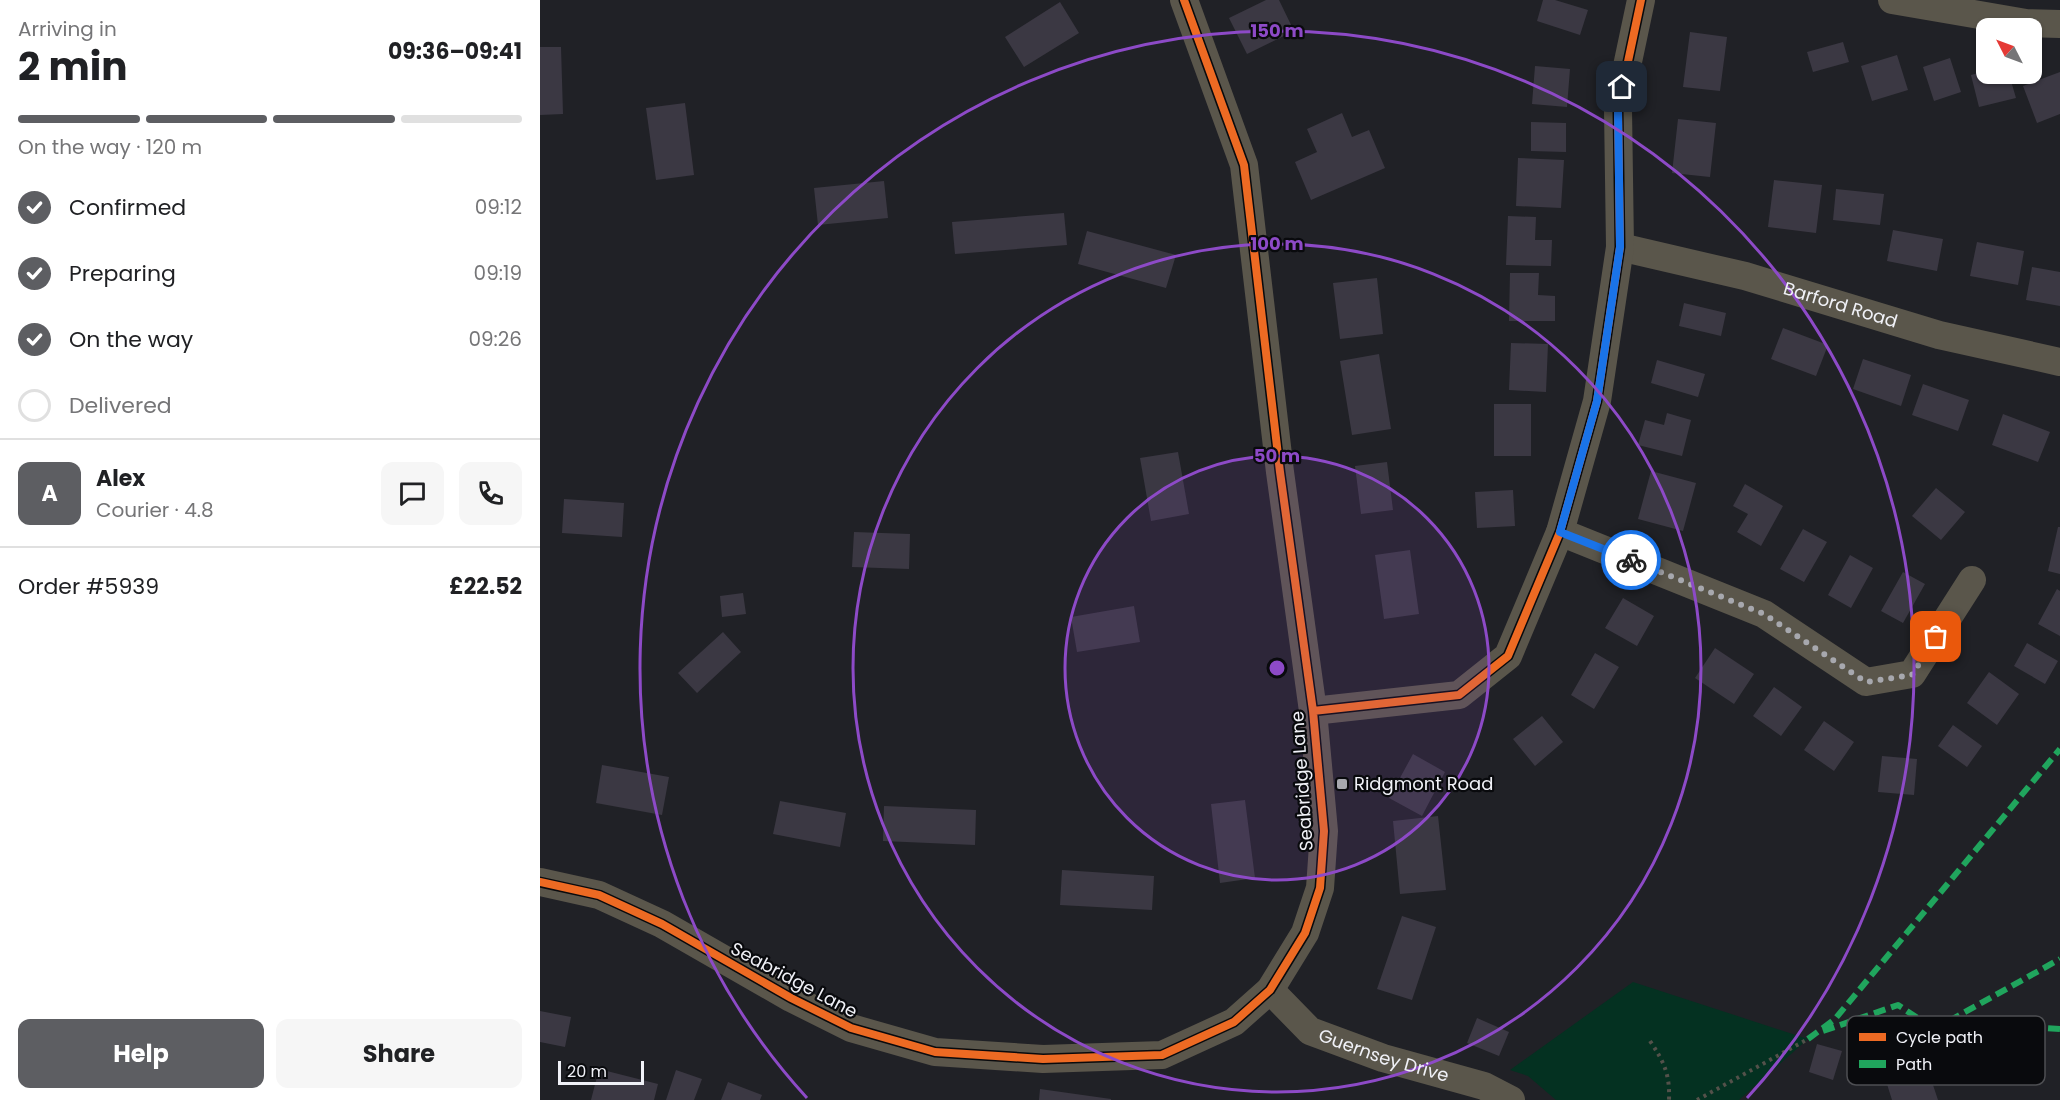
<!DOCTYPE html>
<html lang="en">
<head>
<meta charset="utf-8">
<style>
	body { margin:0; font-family:Poppins,sans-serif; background:#f6f6f6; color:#202124; height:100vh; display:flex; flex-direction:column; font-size:22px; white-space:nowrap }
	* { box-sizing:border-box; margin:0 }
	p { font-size:20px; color:#757577 }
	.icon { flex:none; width:33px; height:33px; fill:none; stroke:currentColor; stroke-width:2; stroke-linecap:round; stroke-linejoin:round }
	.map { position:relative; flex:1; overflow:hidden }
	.side { display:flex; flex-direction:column; background:#fff; width:540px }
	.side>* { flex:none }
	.needle { width:39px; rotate:312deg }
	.controls { position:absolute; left:1436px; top:18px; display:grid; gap:12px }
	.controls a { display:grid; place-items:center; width:66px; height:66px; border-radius:12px; background:#fff; box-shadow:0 2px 4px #0004; font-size:30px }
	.scale { position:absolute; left:18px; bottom:15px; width:86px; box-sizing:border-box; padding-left:6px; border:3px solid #f0f1f7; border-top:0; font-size:16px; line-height:21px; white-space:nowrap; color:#f0f1f7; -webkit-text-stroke:4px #090a0d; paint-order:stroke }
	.pin { position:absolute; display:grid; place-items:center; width:51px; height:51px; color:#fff; margin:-26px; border-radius:12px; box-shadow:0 3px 9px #0006 }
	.courier { position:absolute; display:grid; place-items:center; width:60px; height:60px; margin:-30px; border:4px solid #1a73e8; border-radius:50%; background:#fff; color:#222; box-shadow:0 2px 8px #0007 }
	.summary em { font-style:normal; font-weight:700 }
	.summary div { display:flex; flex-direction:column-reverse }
	.summary { display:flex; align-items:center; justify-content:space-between; height:102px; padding:0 18px }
	h1 { font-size:39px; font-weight:700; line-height:45px }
	.bar { display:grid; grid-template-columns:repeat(4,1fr); gap:9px 6px; align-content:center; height:72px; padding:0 18px }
	.bar i { height:8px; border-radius:4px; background:#e0e0e0 }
	.bar .on { background:#5d5e62 }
	.bar p { grid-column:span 4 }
	.line { display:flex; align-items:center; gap:15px; padding:0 18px; border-top:2px solid #e0e0e0 }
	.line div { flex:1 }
	.round { display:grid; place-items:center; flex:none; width:63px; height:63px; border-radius:12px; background:#f6f6f6 }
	ol { padding:0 18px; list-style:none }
	li { display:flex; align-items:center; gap:18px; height:66px }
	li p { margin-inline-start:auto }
	li .icon { padding:6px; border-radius:50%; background:#5d5e62; color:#fff; stroke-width:4 }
	li:last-child { color:#757577 }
	li i { width:33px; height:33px; border:3px solid #e0e0e0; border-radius:50% }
	.action { display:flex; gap:12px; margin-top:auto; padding:12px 18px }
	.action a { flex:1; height:69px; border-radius:12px; background:#5d5e62; color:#fff; font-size:24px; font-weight:700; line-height:69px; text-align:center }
	.action a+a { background:#f6f6f6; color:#202124 }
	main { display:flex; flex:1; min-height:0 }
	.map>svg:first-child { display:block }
	.green { fill:#043121 }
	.building { fill:#3b3843 }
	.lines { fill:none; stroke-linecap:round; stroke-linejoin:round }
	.path { stroke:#53514a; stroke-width:4; stroke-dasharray:3 4.5; stroke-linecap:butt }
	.minor { stroke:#5a564b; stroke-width:28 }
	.quiet { stroke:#20a55d; stroke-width:6; stroke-dasharray:12 6; stroke-linecap:butt }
	.cycleway-casing { stroke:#090a0d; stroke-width:11 }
	.cycleway { stroke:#ed6a23; stroke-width:8 }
	.done { stroke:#a7a8ae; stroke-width:6; stroke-dasharray:0 10.8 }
	.route { stroke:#1a73e8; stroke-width:8 }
	.ring { fill:none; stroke:#8d4ac7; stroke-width:3 }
	.poi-dot { fill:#a7a8ae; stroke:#090a0d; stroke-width:2 }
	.labels { text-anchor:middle; stroke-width:4.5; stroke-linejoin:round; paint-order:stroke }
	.street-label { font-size:18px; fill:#f0f1f7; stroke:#090a0d }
	.poi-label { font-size:18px; fill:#f0f1f7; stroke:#090a0d; text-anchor:start }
	.key { fill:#090a0d; stroke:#4e4f53; stroke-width:1.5 }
	.key-label { font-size:16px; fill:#f0f1f7 }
	.centre { fill:#8d4ac7; stroke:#090a0d; stroke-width:3 }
	.ring-label { font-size:18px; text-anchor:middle; font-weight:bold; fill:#8d4ac7; stroke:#090a0d; stroke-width:4.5; stroke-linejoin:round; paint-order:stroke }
</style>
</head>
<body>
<main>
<section class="side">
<div class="summary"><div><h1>2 min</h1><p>Arriving in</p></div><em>09:36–09:41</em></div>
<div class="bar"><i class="on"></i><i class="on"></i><i class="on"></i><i></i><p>On the way · 120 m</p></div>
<ol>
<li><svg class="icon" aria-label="check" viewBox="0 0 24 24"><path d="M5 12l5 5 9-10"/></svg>Confirmed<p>09:12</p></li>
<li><svg class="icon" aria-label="check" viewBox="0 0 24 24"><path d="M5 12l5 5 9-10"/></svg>Preparing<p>09:19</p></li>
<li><svg class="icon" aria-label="check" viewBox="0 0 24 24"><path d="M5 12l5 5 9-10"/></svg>On the way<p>09:26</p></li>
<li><i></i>Delivered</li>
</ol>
<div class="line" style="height:108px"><b class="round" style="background:#5d5e62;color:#fff">A</b><div><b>Alex</b><p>Courier · 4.8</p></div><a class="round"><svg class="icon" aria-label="chat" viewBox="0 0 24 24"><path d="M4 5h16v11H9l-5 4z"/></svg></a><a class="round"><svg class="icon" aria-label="phone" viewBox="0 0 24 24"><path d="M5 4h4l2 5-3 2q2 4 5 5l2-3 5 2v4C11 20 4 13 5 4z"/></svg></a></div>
<div class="line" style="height:78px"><div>Order #5939</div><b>£22.52</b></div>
<div class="action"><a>Help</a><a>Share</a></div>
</section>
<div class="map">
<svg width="1520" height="1100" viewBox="0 0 1520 1100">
	<rect width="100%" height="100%" fill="#202126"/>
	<path class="green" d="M1093,982L1268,1039L1199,1100H1016L988,1076L970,1070Z"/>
	<path class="building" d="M726,0H739L754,31L707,54L689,18Z
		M1003,0H1015L1048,10L1040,35L997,21Z
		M520,2L539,33L484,67L465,37Z
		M1150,32L1187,37L1180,91L1143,87Z
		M1303,42L1309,62L1273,72L1267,52Z
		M0,47H21L23,114L0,115Z
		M1357,55L1368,90L1332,101L1321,66Z
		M1410,58L1421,92L1394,101L1383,67Z
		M995,66L1030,69L1027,107L992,104Z
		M1446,71V74H1469L1476,98L1439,107L1431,75Z
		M1520,72V114L1497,123L1483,86Z
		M145,103L154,175L116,180L106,108Z
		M802,113L812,137L829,130L845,168L771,200L755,162L777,152L767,129Z
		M1138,119L1176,123L1170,177L1132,173Z
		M991,122L1026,123V152L991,151Z
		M978,158L1024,160L1021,208L976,206Z
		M1234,180L1282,185L1276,233L1228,227Z
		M344,181L348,218L278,225L274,188Z
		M1296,189L1344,194L1340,225L1293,220Z
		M524,213L527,245L415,254L412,222Z
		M968,216L996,217L995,240H1012L1011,266L966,265Z
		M1353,230L1403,239L1397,271L1347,261Z
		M547,231L636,255L626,288L538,264Z
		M1437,242L1484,251L1478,285L1430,276Z
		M1492,267L1520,272V306L1486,300Z
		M970,273H999L998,295L1015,296V321H969Z
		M837,278L843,334L800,339L793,283Z
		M1144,303L1186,313L1181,336L1139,326Z
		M1243,328L1288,345L1276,376L1231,359Z
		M971,343L1008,344L1006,392L969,390Z
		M839,354L851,429L812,435L800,361Z
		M1323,359L1371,375L1361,406L1313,389Z
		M1117,360L1165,374L1158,397L1111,383Z
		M1383,384L1429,400L1418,431L1372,415Z
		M954,404H991V456H954Z
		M1127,413L1151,420L1142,456L1098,445L1105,420L1124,425Z
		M1463,414L1510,432L1498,462L1452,445Z
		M638,452L649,514L611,521L600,458Z
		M847,462L853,510L821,514L815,466Z
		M1111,471L1156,483L1143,531L1098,519Z
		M1205,484L1243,506L1221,546L1197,532L1208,514L1193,506Z
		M1396,488L1425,512L1401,540L1372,516Z
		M973,490L975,526L937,528L935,492Z
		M24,499L84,503L82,537L22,533Z
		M1518,527H1520V574L1508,571Z
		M1263,529L1287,542L1264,582L1240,569Z
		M314,532L370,534L369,569L312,567Z
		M870,550L879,614L844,619L835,555Z
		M1310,555L1333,568L1311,608L1288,595Z
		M1363,572L1385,584L1363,623L1341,611Z
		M1517,589L1520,591V636L1498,624Z
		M203,593L206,614L182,617L180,596Z
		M1083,598L1114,616L1097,646L1065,628Z
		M594,606L600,642L537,652L531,617Z
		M183,632L201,652L157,693L138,673Z
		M1487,643L1518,661L1505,684L1474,666Z
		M1175,648L1214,674L1194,704L1155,678Z
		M1055,653L1079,667L1054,709L1031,695Z
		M1449,672L1479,694L1457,725L1427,703Z
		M1234,687L1262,707L1241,736L1213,716Z
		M1002,716L1023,742L995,766L973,739Z
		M1284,721L1314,742L1294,771L1264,750Z
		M1413,725L1442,746L1427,767L1398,746Z
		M873,754L905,772L882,816L849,798Z
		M1342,756L1377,759L1374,795L1338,792Z
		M62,765L129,777L122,815L56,803Z
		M705,800L715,878L680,883L671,804Z
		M240,801L306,813L300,847L233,834Z
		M344,806L436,810L435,845L343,841Z
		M898,816L906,890L860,894L853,821Z
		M522,870L614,876L612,910L520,905Z
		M862,916L896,927L872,1000L837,989Z
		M0,1011L31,1017L25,1047L0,1042Z
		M937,1018L969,1032L959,1056L927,1043Z
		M1277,1044L1302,1051L1293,1080L1269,1072Z
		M1387,1067L1398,1100H1352L1346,1081Z
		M59,1069L118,1084L114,1100H51Z
		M136,1070L162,1079L154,1100H126Z
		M188,1082L222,1095L220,1100H181Z
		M500,1089L571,1099V1100H499Z"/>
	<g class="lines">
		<path class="path" d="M1110,1041C1124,1062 1130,1074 1129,1100
			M1157,1100L1268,1039"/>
		<g class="minor">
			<path d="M1352,0L1486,23L1520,24"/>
			<path id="s1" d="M1080,247L1205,276L1399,335L1520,362"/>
			<path d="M1020,532L1224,614L1326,682L1372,674L1432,580"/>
			<path d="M773,711L919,695L968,656L1020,532L1057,401L1080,247L1078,109L1101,0"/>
			<path d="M0,882L59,895L122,924L251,998L311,1028L395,1052L503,1059L622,1055L694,1022L730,990L765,933L780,888L784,831L773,711L740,472L704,165L644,0"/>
			<path id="s2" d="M730,990L770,1031L843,1058L944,1086L971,1100"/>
		</g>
		<path class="quiet" d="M1409,1021L1520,959
			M1283,1031L1358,1005L1379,1019L1520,1029
			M1268,1039L1295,1019L1520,749"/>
		<defs>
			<path id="cycleway" d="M773,711L919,695L968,656L1020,532L1057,401L1080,247L1078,109L1101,0
				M0,882L59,895L122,924L251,998L311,1028L395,1052L503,1059L622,1055L694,1022L730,990L765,933L780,888L784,831L773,711L740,472L704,165L644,0"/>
		</defs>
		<use href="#cycleway" class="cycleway-casing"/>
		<use href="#cycleway" class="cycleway"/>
	</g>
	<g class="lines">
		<path class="done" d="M1091,560L1224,614L1326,682L1372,675L1396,637"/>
		<path class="route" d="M1082,87L1078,109L1080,247L1057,401L1020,532L1091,560"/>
	</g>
	<circle cx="737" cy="668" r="212" fill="#8d4ac7" fill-opacity=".12"/>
	<g class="ring">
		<circle cx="737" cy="668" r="212"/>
		<circle cx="737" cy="668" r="424"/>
		<path d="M267 1098A637 637 0 1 1 1207 1098"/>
	</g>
	<rect class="poi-dot" x="796" y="778" width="12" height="12" rx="3"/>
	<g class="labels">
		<g class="street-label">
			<text dy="6" stroke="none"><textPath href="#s1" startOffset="228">Barford Road</textPath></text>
			<text transform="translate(762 781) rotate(-94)" y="6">Seabridge Lane</text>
			<text transform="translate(254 980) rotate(28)" y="6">Seabridge Lane</text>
			<text dy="6" stroke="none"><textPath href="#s2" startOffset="135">Guernsey Drive</textPath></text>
		</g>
		<g class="poi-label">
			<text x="814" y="790">Ridgmont Road</text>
		</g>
	</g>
	<rect x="1307" y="1016" width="198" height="69" rx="9" class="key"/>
	<rect x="1319" y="1033" width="27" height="8" fill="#ed6a23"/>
	<rect x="1319" y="1060" width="27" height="8" fill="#20a55d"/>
	<g class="key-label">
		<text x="1356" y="1043">Cycle path</text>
		<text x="1356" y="1070">Path</text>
	</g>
	<circle cx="737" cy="668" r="9" class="centre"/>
	<g class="ring-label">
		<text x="737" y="37">150 m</text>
		<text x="737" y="250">100 m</text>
		<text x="737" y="462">50 m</text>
	</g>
</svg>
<div class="controls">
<a><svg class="needle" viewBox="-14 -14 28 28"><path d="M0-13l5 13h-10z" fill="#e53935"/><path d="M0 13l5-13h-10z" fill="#757577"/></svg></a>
</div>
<div class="scale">20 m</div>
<div class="pin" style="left:1396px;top:637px;background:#ea580c"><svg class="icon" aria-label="bag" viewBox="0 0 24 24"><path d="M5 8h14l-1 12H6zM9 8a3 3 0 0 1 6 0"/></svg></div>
<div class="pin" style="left:1082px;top:87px;background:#1f2937"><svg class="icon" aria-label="home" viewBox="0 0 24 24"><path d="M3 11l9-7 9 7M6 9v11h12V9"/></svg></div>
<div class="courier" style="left:1091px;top:560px"><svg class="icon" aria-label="bike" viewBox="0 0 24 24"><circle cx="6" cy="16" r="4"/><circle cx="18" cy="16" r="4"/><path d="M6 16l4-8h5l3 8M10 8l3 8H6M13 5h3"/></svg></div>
</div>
</main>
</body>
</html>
